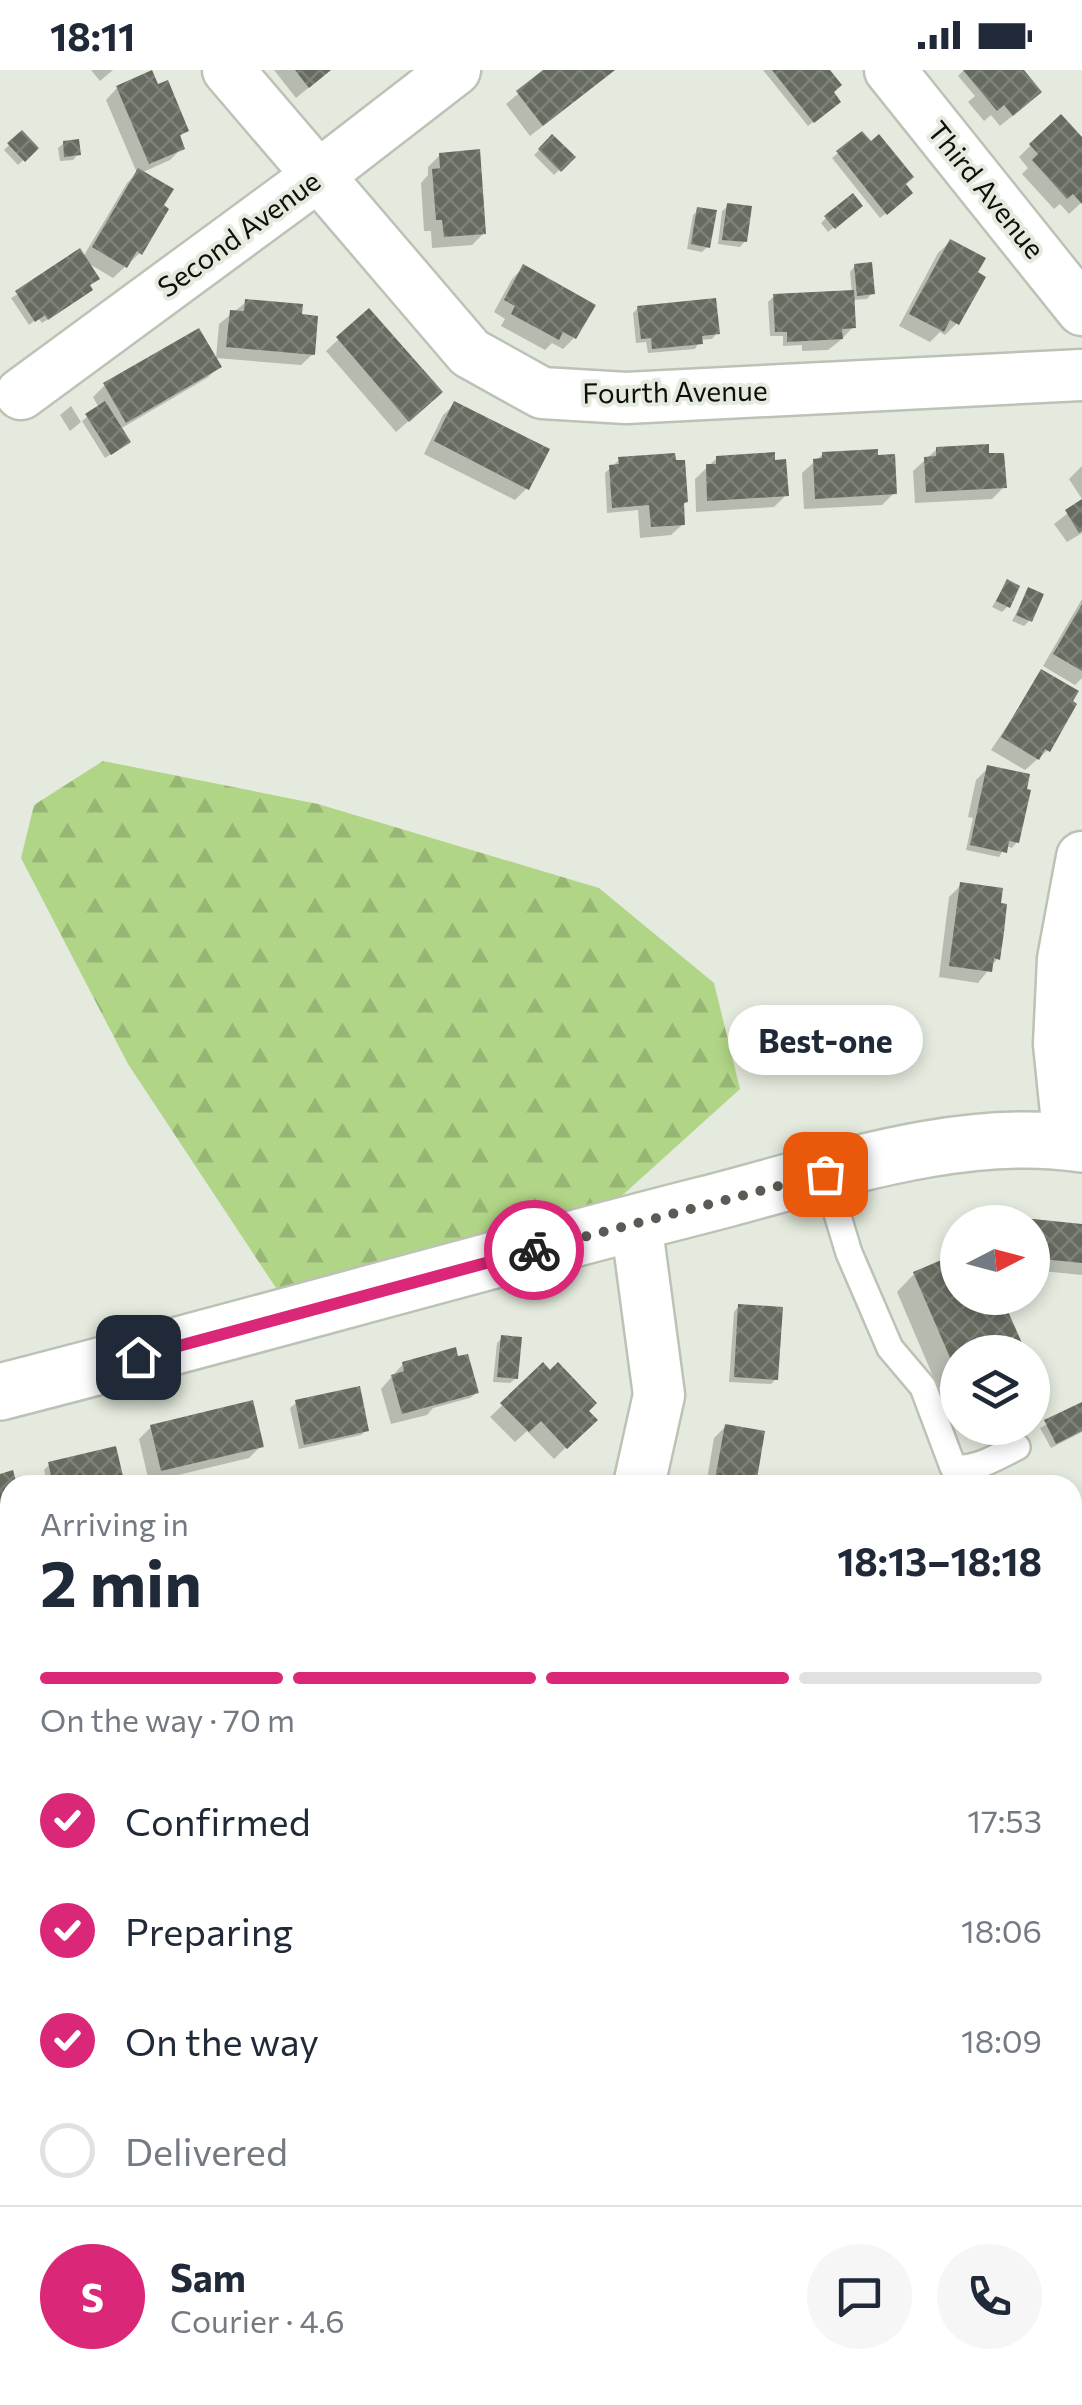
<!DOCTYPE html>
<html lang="en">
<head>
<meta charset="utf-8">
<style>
	body { margin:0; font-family:Commissioner,sans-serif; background:#f6f6f7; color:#1f2937; height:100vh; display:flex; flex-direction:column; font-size:38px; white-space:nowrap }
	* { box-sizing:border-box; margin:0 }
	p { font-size:32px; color:#747a83 }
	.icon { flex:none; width:55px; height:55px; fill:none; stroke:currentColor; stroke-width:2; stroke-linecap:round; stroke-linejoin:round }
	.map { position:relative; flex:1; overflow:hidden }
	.details { position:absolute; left:0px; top:1405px; width:1082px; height:930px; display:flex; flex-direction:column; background:#fff; border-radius:30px 30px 0 0; box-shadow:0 5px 15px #0003 }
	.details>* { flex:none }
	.needle { width:65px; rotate:84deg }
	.tools { position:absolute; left:940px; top:1135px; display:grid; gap:20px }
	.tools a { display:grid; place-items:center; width:110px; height:110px; border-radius:50%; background:#fff; box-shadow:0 5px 15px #0003; font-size:50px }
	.pin { position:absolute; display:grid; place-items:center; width:85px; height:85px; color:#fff; margin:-42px; border-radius:20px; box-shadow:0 5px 15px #0006 }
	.courier { position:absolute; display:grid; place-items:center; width:100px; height:100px; margin:-50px; border:8px solid #db2777; border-radius:50%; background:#fff; color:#222; box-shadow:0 2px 12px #0007 }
	.bubble { position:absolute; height:70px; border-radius:35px; background:#fff; box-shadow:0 5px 15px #0003; font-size:32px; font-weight:700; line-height:70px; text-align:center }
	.summary em { font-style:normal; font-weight:700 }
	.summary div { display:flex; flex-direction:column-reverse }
	.summary { display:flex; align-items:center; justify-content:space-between; height:170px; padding:0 40px }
	h1 { font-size:65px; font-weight:700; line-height:75px }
	.bar { display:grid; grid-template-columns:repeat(4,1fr); gap:15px 10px; align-content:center; height:120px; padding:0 40px }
	.bar i { height:12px; border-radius:8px; background:#e0e1e3 }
	.bar .current { background:#db2777 }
	.bar p { grid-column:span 4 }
	.line { display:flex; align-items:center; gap:25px; padding:0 40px; border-top:2px solid #e0e1e3 }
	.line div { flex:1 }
	.round { display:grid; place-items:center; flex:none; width:105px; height:105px; border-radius:52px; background:#f6f6f7 }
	ol { padding:0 40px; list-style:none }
	li { display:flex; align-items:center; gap:30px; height:110px }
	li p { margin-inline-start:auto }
	li .icon { padding:10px; border-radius:50%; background:#db2777; color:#fff; stroke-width:4 }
	li:last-child { color:#747a83 }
	li i { width:55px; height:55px; border:5px solid #e0e1e3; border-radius:50% }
	.status { display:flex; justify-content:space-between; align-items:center; height:70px; padding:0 50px; background:#fff; direction:ltr }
	.status svg { height:28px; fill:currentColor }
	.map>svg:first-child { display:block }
	.forest { fill:url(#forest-firs) }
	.shadow { fill:#0003 }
	.building { fill:url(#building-cross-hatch) }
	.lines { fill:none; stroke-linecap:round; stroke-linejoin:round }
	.lane-casing { stroke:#bcc2b5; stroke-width:30 }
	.street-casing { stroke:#bcc2b5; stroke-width:55 }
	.secondary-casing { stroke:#bcc2b5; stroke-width:60 }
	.lane { stroke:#fff; stroke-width:25 }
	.street { stroke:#fff; stroke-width:50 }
	.secondary { stroke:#fff; stroke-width:55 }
	.done { stroke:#585c54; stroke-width:10; stroke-dasharray:0 18 }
	.route { stroke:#db2777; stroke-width:12 }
	.labels { text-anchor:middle; stroke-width:8; stroke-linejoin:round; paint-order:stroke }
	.street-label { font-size:28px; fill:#0d0f0a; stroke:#e4eadd }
</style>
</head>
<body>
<div class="status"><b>18:11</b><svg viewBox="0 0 49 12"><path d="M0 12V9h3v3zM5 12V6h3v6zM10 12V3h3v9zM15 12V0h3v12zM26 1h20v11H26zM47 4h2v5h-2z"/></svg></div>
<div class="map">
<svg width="1082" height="2335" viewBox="0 0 1082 2335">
	<defs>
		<pattern id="forest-firs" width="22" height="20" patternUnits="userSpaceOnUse" patternTransform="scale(2.5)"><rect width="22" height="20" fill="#b1d587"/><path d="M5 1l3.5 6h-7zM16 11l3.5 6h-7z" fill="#97b673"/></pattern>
		<pattern id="building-cross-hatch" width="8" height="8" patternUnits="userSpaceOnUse" patternTransform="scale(2.5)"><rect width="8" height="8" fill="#666b60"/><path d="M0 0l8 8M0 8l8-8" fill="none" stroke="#7e827a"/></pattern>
	</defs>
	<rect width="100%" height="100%" fill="#e4eadd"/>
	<path class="forest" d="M103,691L318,734L599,818L714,913L740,1019L616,1131L278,1221L128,994L21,788L34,735Z"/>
	<path class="shadow" d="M91,0H113L100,11Z
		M274,0H330L296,28Z
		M547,0H615L530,66L506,34Z
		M763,0H827L833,37L808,56Z
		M964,0H1021L1027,34L1000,56L991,45L984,51L968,32L975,26L958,6Z
		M117,18L186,61L178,68L182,78L170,90L141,103L140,183L113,208L86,192L88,216L84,225L42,253L38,248L29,255L11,228L83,187L127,113L137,103L106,30Z
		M22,63L36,78L18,95L4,80Z
		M862,64L903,114L905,128L880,148L832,88Z
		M552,67L572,87L554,105L534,85Z
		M1082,68V132L1069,144L1060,134L1054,139L1022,104L1028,98L1019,87L1030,76Z
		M64,73L78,84L73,90L60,91L58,78Z
		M440,85L484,163L472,175L432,178L431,161H424L421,113L428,105V97Z
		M728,136L745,171L740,177L718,174L722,141Z
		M698,140L708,176L702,182L687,179L693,145Z
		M854,141L828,162L821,153L826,148Z
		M950,172L957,253L945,265L940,262L930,272L899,256L938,183Z
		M855,196L872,223L867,229L852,230L853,257L842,269L828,280L802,281V275L783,276V266H770L768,232L774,226L852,223L850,202Z
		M524,197L574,268L563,279L552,273L545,280L501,256L505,249L494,242L512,209Z
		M246,232L313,284L301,295L216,288L219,254Z
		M638,238L717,263L712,269L700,270L695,279L648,283L646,272L636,273L633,243Z
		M369,241L428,334L396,362L326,281Z
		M219,297L207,308L120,359L122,377L105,388L82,351L99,338L93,327L105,315Z
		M455,334L527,418L515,430L424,384L443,345Z
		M71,336L81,352L70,361L60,345Z
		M937,379L987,386L1004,417L992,429L915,433L913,401Z
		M823,384L894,423L882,435L804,439L802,403Z
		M717,388L786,425L774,437L696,442L695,409Z
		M619,390L686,432L681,436L683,454L671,465L640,468L638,440L607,443L605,403Z
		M1082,396V429L1069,409Z
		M1082,432V463L1067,472L1054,454Z
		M1007,512L1008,536L1002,542L992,537Z
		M1029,520L1030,550L1024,556L1012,551Z
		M1082,529V608L1075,615L1043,596Z
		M1017,641L1048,680L1025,700L991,680Z
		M988,698L1017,772L1012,778L1006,776L999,787L966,780L973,748L968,747L976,710Z
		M961,815L998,888L978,913L939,907L949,827Z
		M1014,1150L1082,1156V1205L1032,1200V1152H1011Z
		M914,1204L958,1228H1000L1019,1273L1010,1282H958V1310L938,1318L897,1222Z
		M739,1236L776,1309L771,1314L729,1312L734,1242Z
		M502,1268L516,1308L510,1313L493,1312L497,1273Z
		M403,1294L476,1323L470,1328L433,1338L427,1345L391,1354L381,1319Z
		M543,1296L594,1350L554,1389L527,1361L515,1372L490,1347Z
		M296,1333L367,1360L361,1365L299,1379L290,1338Z
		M1082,1335V1362L1051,1378L1040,1358Z
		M726,1356L753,1415H706L714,1368Z
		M151,1357L261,1376L249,1388L149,1412L139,1369Z
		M49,1395L123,1415H47L44,1400Z
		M0,1406L14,1415H10V1450L0,1453Z
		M541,1406L556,1415H531Z
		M1031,1407L1034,1415H1011Z
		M1072,1489L1082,1512V1516L1072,1526Z
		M1082,1627V1687L1072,1691V1631Z
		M1082,1897V1954L1072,1957V1900Z
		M1082,2099V2162L1080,2163L1072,2141V2104Z
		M547,2325H603L606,2335H550Z
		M997,2325H1027L1031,2335H991Z"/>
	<path class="building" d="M152,0L158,14L168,10L189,61L180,65L185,79L149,94L116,16Z
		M295,0H331L309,18Z
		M543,0H615L543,56L516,21Z
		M772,0H830L842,15L834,22L841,32L814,53Z
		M963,0H1024L1042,22L1013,46L1004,35L997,41Z
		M1061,44L1082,67V134L1073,124L1067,129L1032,90L1038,84L1029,74Z
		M22,60L39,78L25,92L7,73Z
		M862,61L871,71L879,64L914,107L906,114L913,123L887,145L836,81Z
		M552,64L576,87L561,102L538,79Z
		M79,69L81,85L64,87L63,71Z
		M480,79L486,164L444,167L442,150H436L432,99L440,98L439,83Z
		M138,98L174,119L164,135L169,139L156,161L142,185L137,181L127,198L92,177Z
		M853,123L863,136L835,159L824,146Z
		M727,133L752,136L747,172L722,170Z
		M697,137L717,140L710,178L691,174Z
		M950,169L986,188L978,202L986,207L959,255L950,250L944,262L909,244Z
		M80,178L100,209L90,215L93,220L48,250L45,245L35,252L15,221Z
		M872,192L875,224L857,226L854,194Z
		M523,194L596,235L576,269L563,262L559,270L511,244L515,236L504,230Z
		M854,220L856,258L842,259L843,269L787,272V262H775L773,224Z
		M716,228L720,264L702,266L703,274L652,279L651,268L641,269L637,236Z
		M245,229L303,234L302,244L318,246L315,285L226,277L230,240L244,241Z
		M369,238L443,322L409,352L336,267Z
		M199,258L222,297L126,353L103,313Z
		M105,331L131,372L111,385L85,344Z
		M454,331L550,379L529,420L434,371Z
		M989,374V383H1004L1007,418L926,422L924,387L936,386V377Z
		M878,379V385L895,384L897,424L815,429L813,389L822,388V382Z
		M775,382V390L786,389L789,426L707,431L706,394H716V386Z
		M675,383L676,390H685L688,432L684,433L685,455L651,457L649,435L612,438L609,395L619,394L618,387Z
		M1082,429V461L1079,463L1065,440Z
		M1007,509L1020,516L1010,538L996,531Z
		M1028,517L1044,524L1032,552L1016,545Z
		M1082,534V601L1053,584Z
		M1041,599L1079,621L1073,631L1077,634L1050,682L1045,679L1039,690L1001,667Z
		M987,695L1030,704L1027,719L1031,720L1019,773L1009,771L1007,783L970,775Z
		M960,812L1003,818L1001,833L1007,834L1004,862L1000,890L994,888L992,902L949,896Z
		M1013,1147L1082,1154V1193L1032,1188V1152H1013Z
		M958,1183V1228H1002L1022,1273L1002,1282H958V1306L913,1202Z
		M738,1234L783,1237L778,1310L734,1307Z
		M501,1265L522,1267L518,1309L497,1307Z
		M456,1277L458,1286L468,1284L479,1323L402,1344L391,1305L404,1301L402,1292Z
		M543,1292L550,1300L558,1292L597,1333L589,1341L598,1350L567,1379L541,1351L529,1362L500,1333Z
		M360,1316L369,1361L304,1375L295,1330Z
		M253,1330L264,1377L161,1401L150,1355Z
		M1082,1332V1361L1056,1374L1044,1350Z
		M725,1354L765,1361L756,1415H714Z
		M116,1376L125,1415H53L48,1392Z
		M13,1400L17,1415H10V1443L0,1446V1404Z
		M0,1600L10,1606V1635L0,1653Z
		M1082,1624V1682L1072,1686V1628Z
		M1082,1894V1948L1072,1951V1898Z
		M1082,2319V2335H1042L1072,2325Z
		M561,2325H606L609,2335H564Z
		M1003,2325H1030L1034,2335H1007Z"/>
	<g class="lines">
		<defs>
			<path id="lane" d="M825,1104L849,1183L890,1278L923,1317L953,1397C974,1402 998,1386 1017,1377"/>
			<path id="street" d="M228,0L470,283L542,323L626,328L1082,305
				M890,0L1082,240
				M21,324L319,105L455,0
				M1069,1072L1059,974L1063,889L1082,787
				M636,1152L659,1325L639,1415
				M1072,1560L1082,1557
				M0,1725L10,1727
				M1072,2029L1082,2025
				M0,2178H10
				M664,2325L667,2335"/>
			<path id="secondary" d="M0,1322C235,1262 468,1195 703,1135C822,1105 959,1055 1082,1074"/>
		</defs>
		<use href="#lane" class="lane-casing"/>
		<use href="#street" class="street-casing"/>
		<use href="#secondary" class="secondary-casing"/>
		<use href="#lane" class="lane"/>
		<use href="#street" class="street"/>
		<use href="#secondary" class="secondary"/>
	</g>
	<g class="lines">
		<path class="done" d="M534,1180L825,1104"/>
		<path class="route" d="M138,1287L534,1180"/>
	</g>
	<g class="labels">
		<g class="street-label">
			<text transform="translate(986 120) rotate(51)" y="10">Third Avenue</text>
			<text transform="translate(239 164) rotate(-36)" y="10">Second Avenue</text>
			<text transform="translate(675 322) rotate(-1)" y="10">Fourth Avenue</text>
		</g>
	</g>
</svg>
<div class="tools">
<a><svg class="needle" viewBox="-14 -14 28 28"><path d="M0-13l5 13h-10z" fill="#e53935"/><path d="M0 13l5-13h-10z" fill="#747a83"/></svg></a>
<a><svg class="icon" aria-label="layers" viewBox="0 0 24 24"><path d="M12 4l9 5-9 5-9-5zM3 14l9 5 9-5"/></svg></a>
</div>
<div class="pin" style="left:825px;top:1104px;background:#ea580c"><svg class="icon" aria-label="bag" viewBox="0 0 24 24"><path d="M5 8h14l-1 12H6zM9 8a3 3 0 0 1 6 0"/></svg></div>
<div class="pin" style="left:138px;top:1287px;background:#1f2937"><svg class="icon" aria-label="home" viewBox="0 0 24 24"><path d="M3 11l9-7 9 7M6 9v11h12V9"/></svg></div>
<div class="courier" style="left:534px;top:1180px"><svg class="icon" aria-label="bike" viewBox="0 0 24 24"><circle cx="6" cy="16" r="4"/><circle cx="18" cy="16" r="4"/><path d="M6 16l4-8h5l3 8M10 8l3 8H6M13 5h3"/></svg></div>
<div class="bubble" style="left:728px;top:935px;width:195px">Best-one</div>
<section class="details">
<div class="summary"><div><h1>2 min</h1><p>Arriving in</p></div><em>18:13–18:18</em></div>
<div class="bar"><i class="current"></i><i class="current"></i><i class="current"></i><i></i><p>On the way · 70 m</p></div>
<ol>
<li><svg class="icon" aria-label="check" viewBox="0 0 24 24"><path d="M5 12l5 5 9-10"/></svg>Confirmed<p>17:53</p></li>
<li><svg class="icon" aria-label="check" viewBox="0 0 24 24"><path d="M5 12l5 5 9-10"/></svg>Preparing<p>18:06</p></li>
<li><svg class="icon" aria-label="check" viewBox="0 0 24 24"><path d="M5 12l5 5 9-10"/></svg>On the way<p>18:09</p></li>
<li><i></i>Delivered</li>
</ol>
<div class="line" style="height:180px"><b class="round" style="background:#db2777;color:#fff">S</b><div><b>Sam</b><p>Courier · 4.6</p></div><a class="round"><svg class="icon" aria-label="chat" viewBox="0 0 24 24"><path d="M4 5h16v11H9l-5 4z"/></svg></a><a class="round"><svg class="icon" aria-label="phone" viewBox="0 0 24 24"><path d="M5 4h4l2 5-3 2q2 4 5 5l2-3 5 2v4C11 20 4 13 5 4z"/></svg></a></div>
</section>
</div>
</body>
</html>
